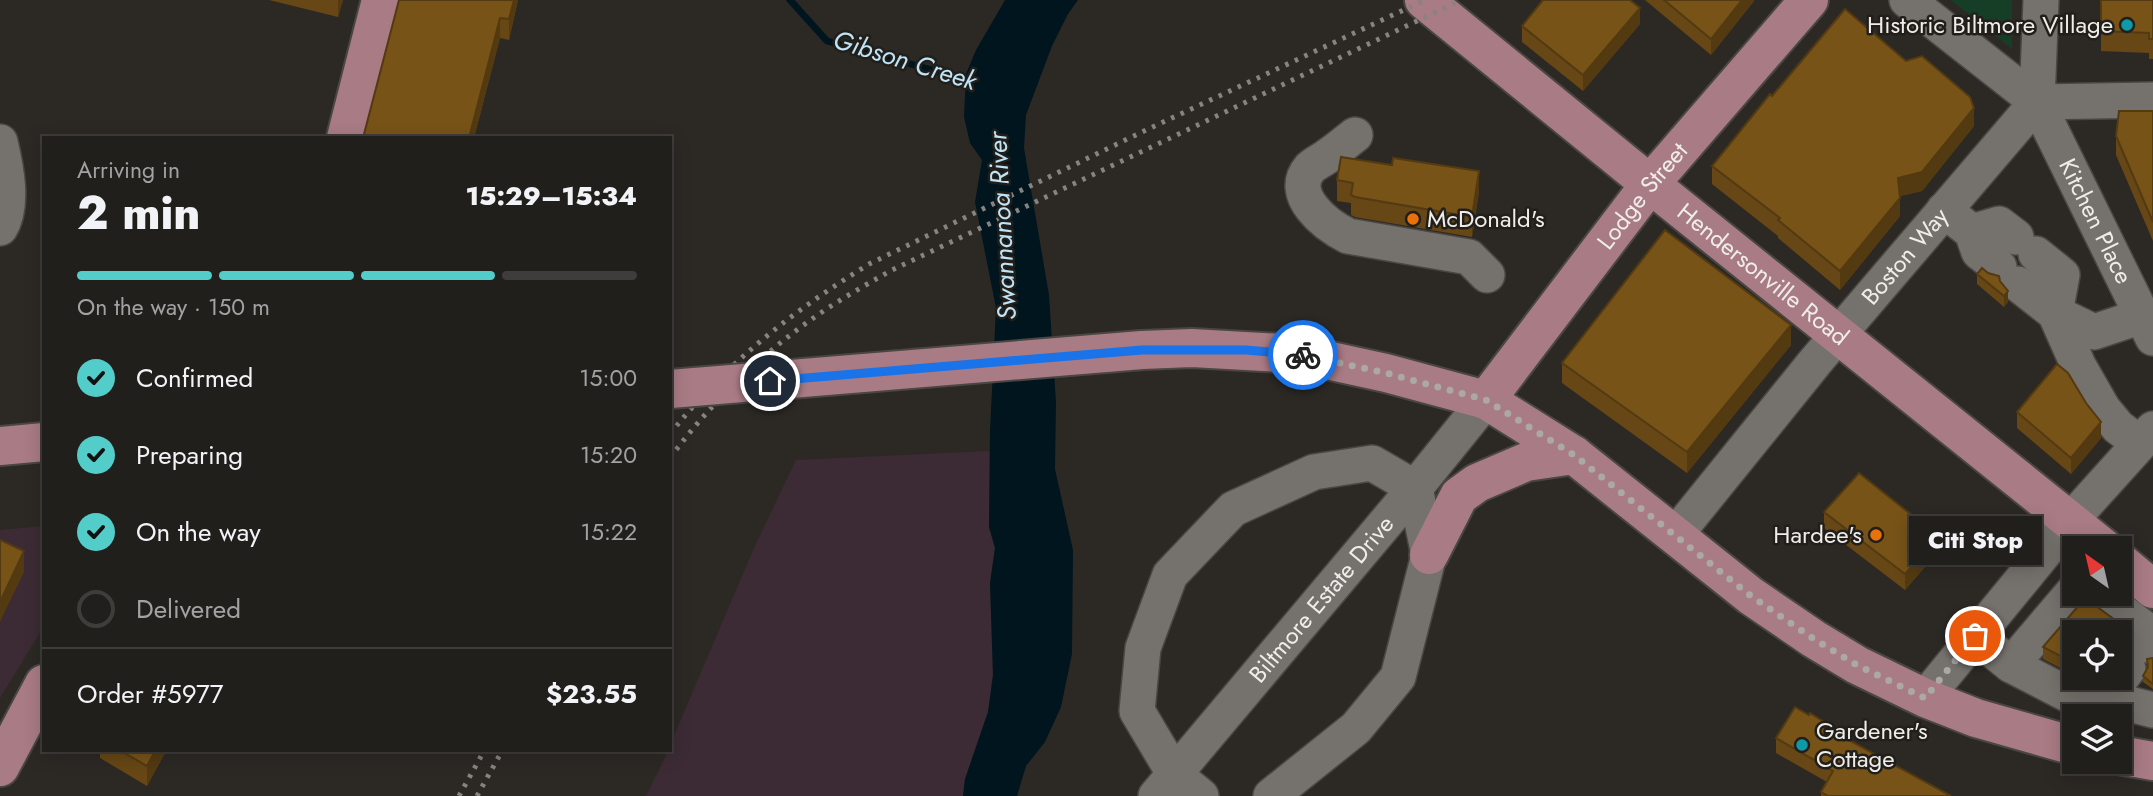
<!DOCTYPE html>
<html lang="en">
<head>
<meta charset="utf-8">
<style>
	body { margin:0; font-family:Jost,sans-serif; background:#2d2c29; color:#f1f3f6; height:100vh; display:flex; flex-direction:column; font-size:26px; white-space:nowrap }
	* { box-sizing:border-box; margin:0 }
	p { font-size:23px; color:#a2a2a3 }
	.icon { flex:none; width:38px; height:38px; fill:none; stroke:currentColor; stroke-width:2; stroke-linecap:round; stroke-linejoin:round }
	.map { position:relative; flex:1; overflow:hidden }
	.sheet { position:absolute; left:42px; top:136px; width:630px; height:616px; display:flex; flex-direction:column; background:#211f1c; border-radius:0px; box-shadow:0 4px 18px #0003,0 0 0 2px #3e3d3b }
	.sheet>* { flex:none }
	.needle { width:46px; rotate:326deg }
	.controls { position:absolute; left:2062px; top:536px; display:grid; gap:14px }
	.controls a { display:grid; place-items:center; width:70px; height:70px; border-radius:0px; background:#211f1c; box-shadow:0 4px 18px #0003,0 0 0 2px #3e3d3b; font-size:35px }
	.pin { position:absolute; display:grid; place-items:center; width:60px; height:60px; color:#fff; margin:-30px; border:4px solid #fff; border-radius:50%; box-shadow:0 2px 7px #0007 }
	.courier { position:absolute; display:grid; place-items:center; width:70px; height:70px; margin:-35px; border:5px solid #1a73e8; border-radius:50%; background:#fff; color:#222; box-shadow:0 2px 9px #0007 }
	.bubble { position:absolute; height:49px; border-radius:0px; background:#211f1c; box-shadow:0 4px 18px #0003,0 0 0 2px #3e3d3b; font-size:23px; font-weight:800; line-height:49px; text-align:center }
	.head em { font-style:normal; font-weight:800 }
	.head div { display:flex; flex-direction:column-reverse }
	.head { display:flex; align-items:center; justify-content:space-between; height:119px; padding:0 35px }
	h1 { font-size:46px; font-weight:800; line-height:52px }
	.bar { display:grid; grid-template-columns:repeat(4,1fr); gap:10px 7px; align-content:center; height:84px; padding:0 35px }
	.bar i { height:9px; border-radius:5px; background:#3e3d3b }
	.bar .active { background:#53cdca }
	.bar p { grid-column:span 4 }
	.line { display:flex; align-items:center; gap:18px; padding:0 35px; border-top:2px solid #3e3d3b }
	.line div { flex:1 }
	ol { padding:0 35px; list-style:none }
	li { display:flex; align-items:center; gap:21px; height:77px }
	li p { margin-inline-start:auto }
	li .icon { padding:7px; border-radius:50%; background:#53cdca; color:#111; stroke-width:4 }
	li:last-child { color:#a2a2a3 }
	li i { width:38px; height:38px; border:4px solid #3e3d3b; border-radius:50% }
	.map>svg:first-child { display:block }
	.industrial { fill:#3c2b34 }
	.green { fill:#163e27 }
	.water { fill:#01151f }
	.lines { fill:none; stroke-linecap:round; stroke-linejoin:round }
	.stream { stroke:#01151f; stroke-width:7 }
	.minor-casing { stroke:#494643; stroke-width:38 }
	.major-casing { stroke:#494643; stroke-width:42 }
	.minor { stroke:#75726d; stroke-width:35 }
	.major { stroke:#a97b85; stroke-width:38 }
	.rail { stroke:#868380; stroke-width:5; stroke-dasharray:3.5 7; stroke-linecap:butt }
	.major-bridge-casing { stroke:#494643; stroke-width:42; stroke-linecap:butt }
	.major-bridge { stroke:#a97b85; stroke-width:38 }
	.wall { fill:#664715 }
	.shaded-wall { fill:#533a11 }
	.building { fill:#775318; stroke:#533a11; stroke-width:2 }
	.done { stroke:#aba8a5; stroke-width:7; stroke-dasharray:0 12.6 }
	.route { stroke:#1a73e8; stroke-width:9 }
	.culture-dot { fill:#0f9aa8; stroke:#221f1b; stroke-width:2.5 }
	.food-dot { fill:#e8710a; stroke:#221f1b; stroke-width:2.5 }
	.labels { text-anchor:middle; stroke-width:5; stroke-linejoin:round; paint-order:stroke }
	.poi-label { font-size:24px; fill:#efedea; stroke:#221f1b; text-anchor:end }
	.street-label { font-size:24px; fill:#efedea; stroke:#221f1b }
	.water-label { font-size:26px; font-style:italic; fill:#bfe4f7; stroke:#221f1b }
</style>
</head>
<body>
<div class="map">
<svg width="2153" height="796" viewBox="0 0 2153 796">
	<rect width="100%" height="100%" fill="#2c2925"/>
	<path class="industrial" d="M990,451L989,527L995,548L990,583L993,675L988,712L965,779L963,796H646L668,751H670V745L754,548L796,460Z
		M44,526V626L0,698V530Z"/>
	<path class="green" d="M1951,0H2012V49Z"/>
	<path class="water" d="M1005,0H1078L1068,14L1052,46L1026,115L1024,148L1049,295L1056,402L1055,469L1073,550L1072,654L1061,707L1045,742L1026,766L1017,796H963L965,779L988,712L993,675L990,583L995,548L989,527L990,430L996,308L975,202L982,160L970,143L964,117L966,74L976,50Z"/>
	<g class="lines">
		<path class="stream" d="M790,0L827,41L972,81"/>
		<defs>
			<g id="minor">
				<path id="s1" d="M1907,0L2037,102L2153,338"/>
				<path d="M2037,102L2041,0"/>
				<path d="M1355,135C1346,142 1338,149 1329,155C1323,160 1315,163 1310,168C1287,195 1326,225 1348,236L1469,257L1487,275"/>
				<path d="M0,142C6,167 14,206 0,228"/>
				<path d="M1944,210L1972,232L1979,252L1999,267"/>
				<path d="M1972,232L1999,224L2016,237"/>
				<path d="M2036,254L2062,275L2055,313L2094,332L2142,316"/>
				<path d="M2018,284L2055,313L2079,367L2103,409L2118,427L2139,443"/>
				<path id="s2" d="M1676,534L1815,362L2037,102L2153,100"/>
				<path d="M2097,593L2153,635L2145,645"/>
				<path d="M1975,636L2011,665L2098,710"/>
				<path d="M2011,665L2074,591"/>
				<path d="M2128,669L2106,698L2153,710"/>
				<path d="M1925,698L2071,520L2153,429"/>
				<path id="s3" d="M1156,796L1415,488L1486,400"/>
				<path d="M1201,796L1175,775L1137,711L1143,648L1170,575L1233,509L1314,472L1372,463L1415,488L1429,555L1398,677L1356,728L1271,796"/>
			</g>
			<g id="major">
				<path id="s4" d="M1424,0L1650,184L2104,548"/>
				<path d="M346,138L381,0"/>
				<path d="M1299,354L1386,373L1486,400L1574,455L1751,596L1814,639L1857,665L1925,698L1976,718L2074,746"/>
				<path id="s5" d="M1486,400L1650,184L1809,0"/>
				<path d="M0,446L44,442"/>
				<path d="M1429,555L1459,496L1477,483L1526,462L1574,455"/>
				<path d="M2119,561L2153,589"/>
				<path d="M2119,755L2153,761"/>
				<path d="M0,767L44,684"/>
			</g>
		</defs>
		<use href="#minor" class="minor-casing"/>
		<use href="#major" class="major-casing"/>
		<use href="#minor" class="minor"/>
		<use href="#major" class="major"/>
		<path class="rail" d="M670,434C725,364 795,309 871,263L1144,131L1425,0
			M670,458C709,405 758,357 812,319C837,301 864,286 890,271L1461,0
			M459,796L484,751
			M477,796L502,751"/>
		<defs>
			<path id="major-bridge" d="M670,389L1142,350L1192,348L1299,354"/>
		</defs>
		<use href="#major-bridge" class="major-bridge-casing"/>
		<use href="#major-bridge" class="major-bridge"/>
	</g>
	<path class="wall" d="M269,0H343L338,17Z
		M518,0L509,40L500,38L474,138H363Z
		M1645,0H1754V1L1711,55Z
		M2101,0H2153V59H2149V53L2101,51Z
		M1640,24L1583,91L1522,42V26Z
		M1772,96L1974,126L1922,191L1900,196V216L1840,290L1778,238V236L1712,184V166Z
		M2153,111V241L2116,155V136Z
		M1337,180L1479,192L1472,237L1355,217L1351,215V203L1337,201Z
		M1977,274L2000,281L2008,302L2004,307L1977,284Z
		M1791,345L1687,473L1562,383V363Z
		M2017,412L2101,438L2071,474L2017,428Z
		M1824,512L1938,552L1905,590L1824,528Z
		M2085,598L2126,628V650L2119,651V632H2074V662L2066,671L2043,659V647Z
		M2153,658V689L2143,682V676Z
		M1827,728L1951,796H1821V792L1827,782L1776,753V738Z
		M100,751H166L147,786L100,758Z"/>
	<path class="shaded-wall" d="M338,0H343L338,17Z
		M514,0H518L509,40V19Z
		M1742,0H1754V1L1711,55V39Z
		M1640,8V24L1583,91V75Z
		M500,18V38L474,138H469Z
		M1974,108V126L1922,191L1898,196V178Z
		M1479,171V192L1472,237V217Z
		M1900,198V216L1840,290V271Z
		M2008,291V302L2004,307V296Z
		M1791,325V345L1687,473V452Z
		M2101,422V438L2071,474V458Z
		M1938,536V552L1905,590V574Z
		M24,551V572L0,622V602Z
		M2074,650V662L2066,671V659Z
		M155,751H166L147,786V766Z"/>
	<path class="building" d="M399,0H514L509,19L500,18L469,138H363Z
		M1543,0H1630L1640,8L1583,75L1522,26Z
		M1664,0H1742L1711,39Z
		M2101,0H2153V39H2149V33L2101,31Z
		M1845,9L1906,61L1922,56L1970,97L1974,108L1922,172L1898,178L1900,198L1840,271L1778,220L1780,218L1712,166L1770,94L1772,96Z
		M2119,111H2153V222L2116,136Z
		M1341,157L1392,165L1393,158L1479,171L1472,217L1355,197L1351,195L1353,183L1337,180Z
		M1665,230L1791,325L1687,452L1562,363Z
		M1982,268L1988,273L1999,276L2000,281L2008,291L2004,296L1977,274Z
		M2057,364L2068,373L2086,403L2101,422L2071,458L2017,412Z
		M1859,473L1938,536L1905,574L1824,512Z
		M0,540L24,551L0,602Z
		M2085,598L2126,628V638L2119,640V632H2096L2093,629L2090,632H2074V650L2066,659L2043,647Z
		M2153,658V684L2143,676L2148,667L2147,659Z
		M1795,707L1809,715L1810,713L1827,724L1825,727L1951,796H1828L1821,792L1833,771L1776,738Z
		M121,751H155L147,766Z"/>
	<g class="lines">
		<path class="done" d="M1303,355L1386,373L1486,400L1574,455L1751,596L1814,639L1857,665L1925,698L1975,636"/>
		<path class="route" d="M770,381L1142,350H1246L1303,355"/>
	</g>
	<g class="culture-dot">
		<circle cx="2127" cy="25" r="7"/>
		<circle cx="1802" cy="745" r="7"/>
	</g>
	<g class="food-dot">
		<circle cx="1413" cy="219" r="7"/>
		<circle cx="1876" cy="535" r="7"/>
	</g>
	<g class="labels">
		<g class="poi-label">
			<text x="2113" y="33">Historic Biltmore Village</text>
			<text x="1427" y="227" text-anchor="start">McDonald's</text>
			<text x="1862" y="543">Hardee's</text>
			<text x="1816" y="739" text-anchor="start">Gardener's<tspan x="1816" dy="28">Cottage</tspan></text>
		</g>
		<g class="street-label">
			<text dy="8" stroke="none"><textPath href="#s5" startOffset="257">Lodge Street</textPath></text>
			<text dy="8" stroke="none"><textPath href="#s1" startOffset="298">Kitchen Place</textPath></text>
			<text dy="8" stroke="none"><textPath href="#s2" startOffset="360">Boston Way</textPath></text>
			<text dy="8" stroke="none"><textPath href="#s4" startOffset="436">Hendersonville Road</textPath></text>
			<text dy="8" stroke="none"><textPath href="#s3" startOffset="257">Biltmore Estate Drive</textPath></text>
		</g>
		<g class="water-label">
			<text transform="translate(905 60) rotate(17)" y="9">Gibson Creek</text>
			<text transform="translate(1002 226) rotate(-93)" y="9">Swannanoa River</text>
		</g>
	</g>
</svg>
<div class="controls">
<a><svg class="needle" viewBox="-14 -14 28 28"><path d="M0-13l5 13h-10z" fill="#e53935"/><path d="M0 13l5-13h-10z" fill="#a2a2a3"/></svg></a>
<a><svg class="icon" aria-label="locate" viewBox="0 0 24 24"><circle cx="12" cy="12" r="6"/><path d="M12 2v4M12 18v4M2 12h4M18 12h4"/></svg></a>
<a><svg class="icon" aria-label="layers" viewBox="0 0 24 24"><path d="M12 4l9 5-9 5-9-5zM3 14l9 5 9-5"/></svg></a>
</div>
<div class="pin" style="left:1975px;top:636px;background:#ea580c"><svg class="icon" aria-label="bag" viewBox="0 0 24 24"><path d="M5 8h14l-1 12H6zM9 8a3 3 0 0 1 6 0"/></svg></div>
<div class="pin" style="left:770px;top:381px;background:#1f2937"><svg class="icon" aria-label="home" viewBox="0 0 24 24"><path d="M3 11l9-7 9 7M6 9v11h12V9"/></svg></div>
<div class="courier" style="left:1303px;top:355px"><svg class="icon" aria-label="bike" viewBox="0 0 24 24"><circle cx="6" cy="16" r="4"/><circle cx="18" cy="16" r="4"/><path d="M6 16l4-8h5l3 8M10 8l3 8H6M13 5h3"/></svg></div>
<div class="bubble" style="left:1909px;top:516px;width:133px">Citi Stop</div>
<section class="sheet">
<div class="head"><div><h1>2 min</h1><p>Arriving in</p></div><em>15:29–15:34</em></div>
<div class="bar"><i class="active"></i><i class="active"></i><i class="active"></i><i></i><p>On the way · 150 m</p></div>
<ol>
<li><svg class="icon" aria-label="check" viewBox="0 0 24 24"><path d="M5 12l5 5 9-10"/></svg>Confirmed<p>15:00</p></li>
<li><svg class="icon" aria-label="check" viewBox="0 0 24 24"><path d="M5 12l5 5 9-10"/></svg>Preparing<p>15:20</p></li>
<li><svg class="icon" aria-label="check" viewBox="0 0 24 24"><path d="M5 12l5 5 9-10"/></svg>On the way<p>15:22</p></li>
<li><i></i>Delivered</li>
</ol>
<div class="line" style="height:91px"><div>Order #5977</div><b>$23.55</b></div>
</section>
</div>
</body>
</html>
